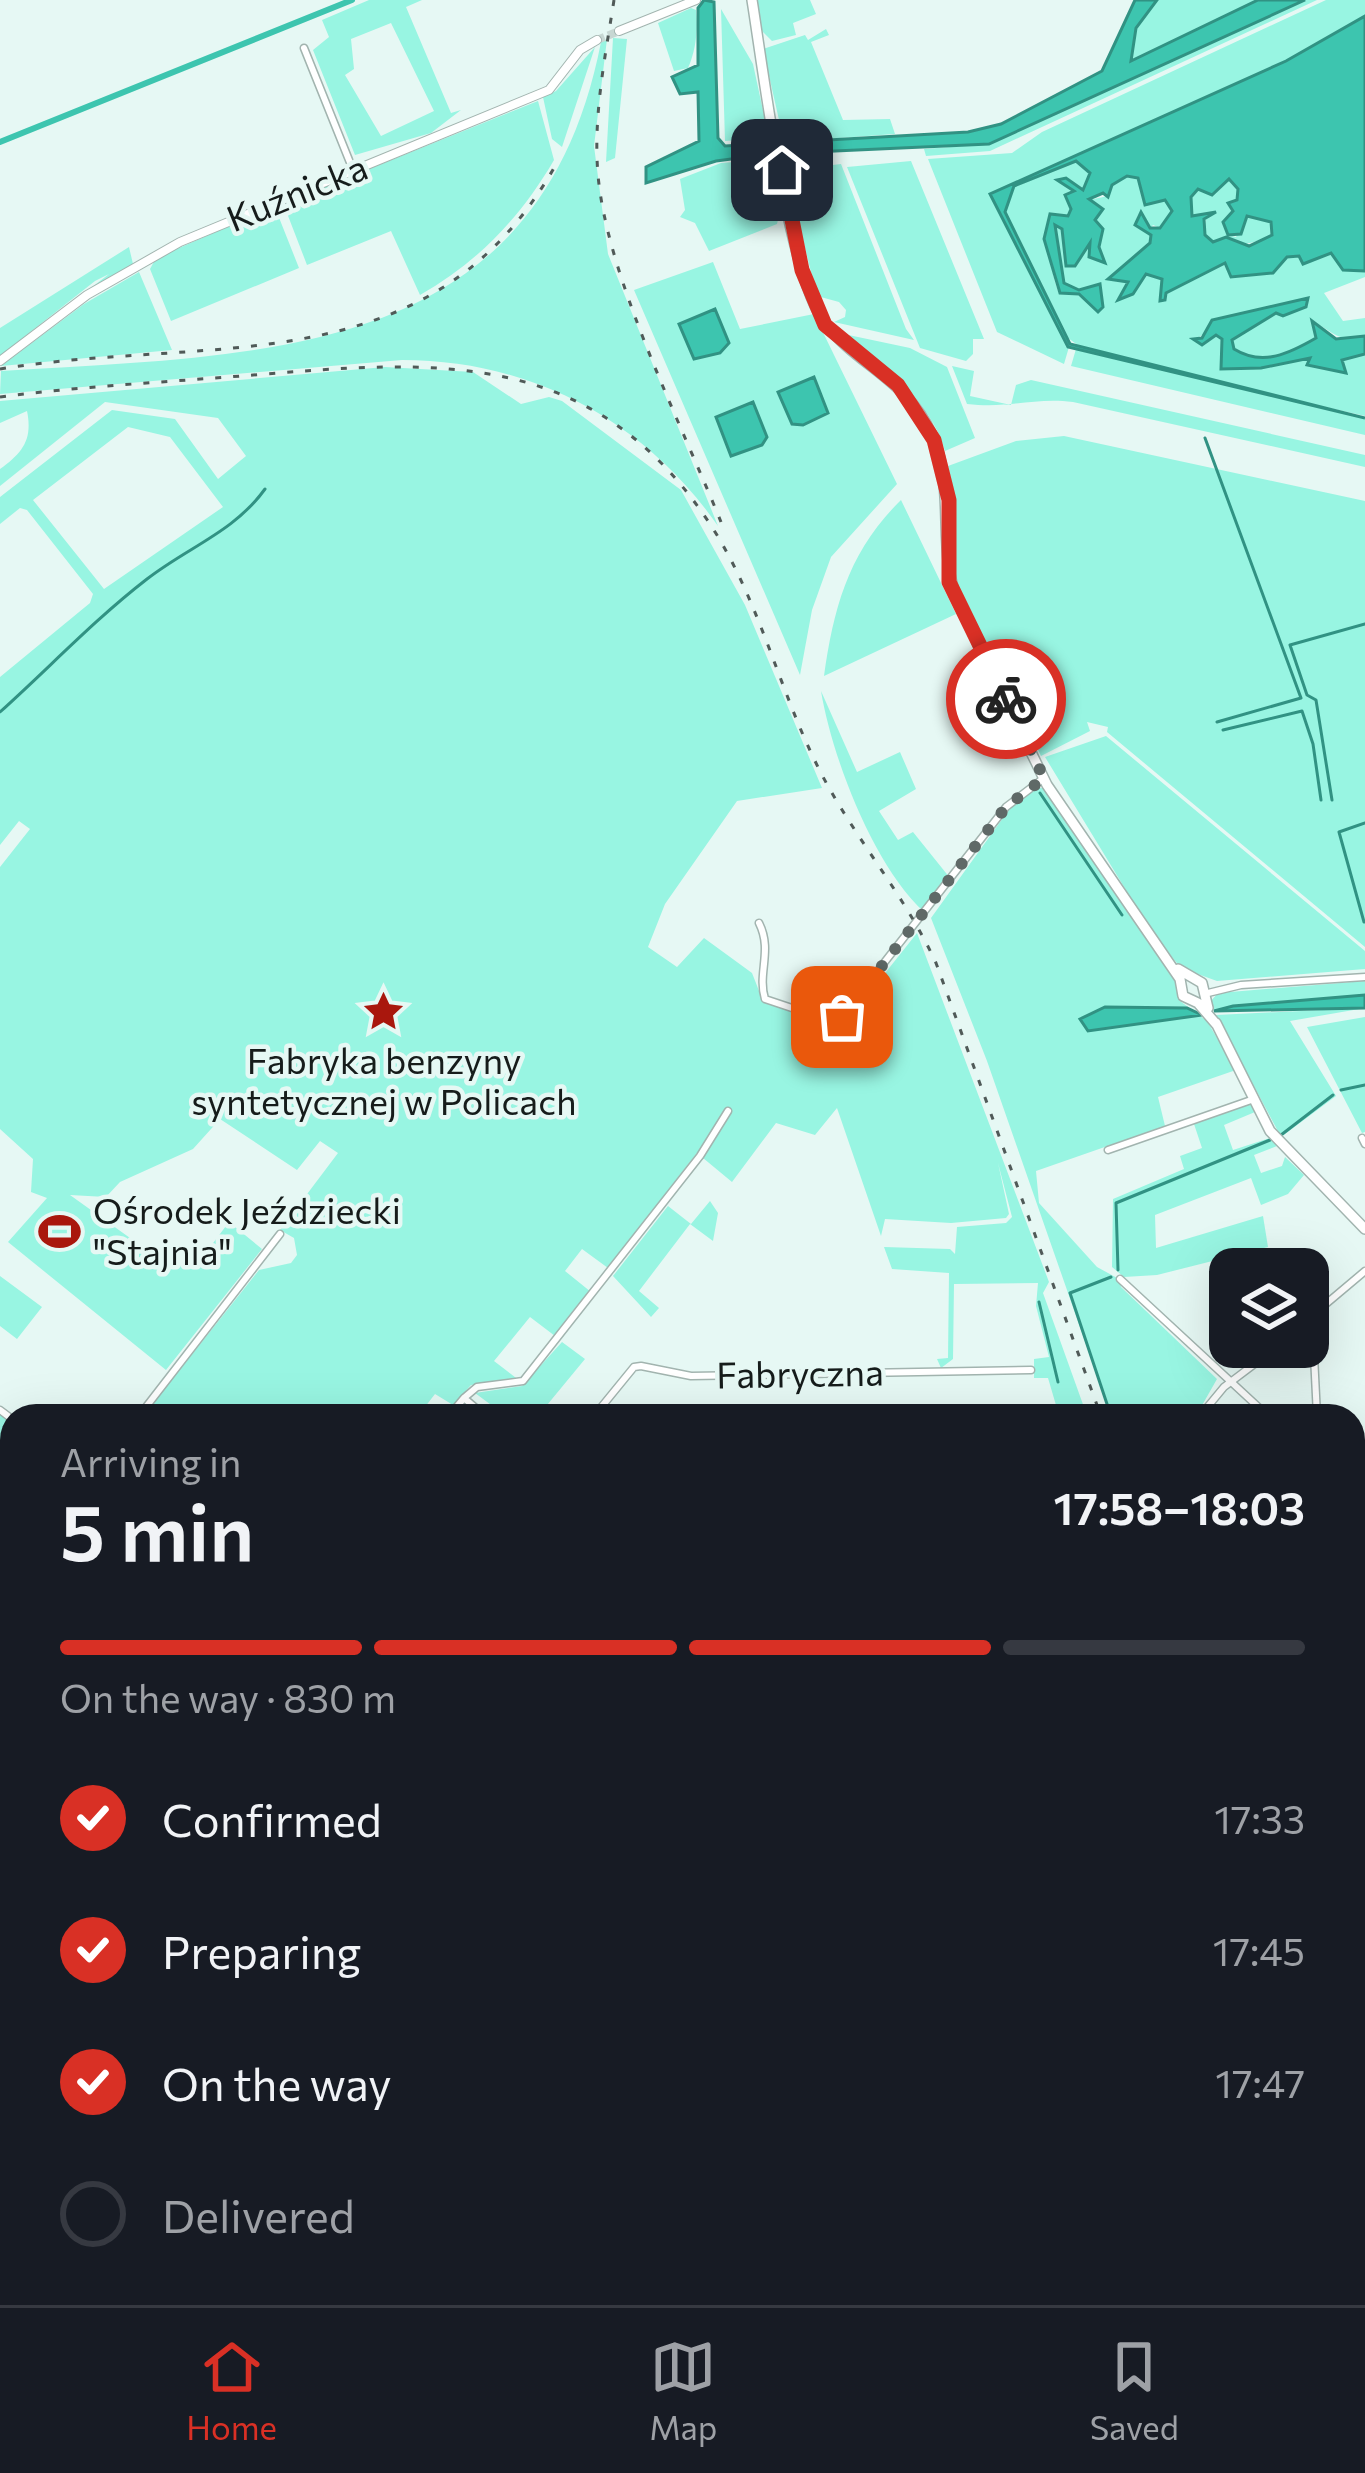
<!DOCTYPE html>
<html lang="en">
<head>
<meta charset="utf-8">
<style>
	body { margin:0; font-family:Commissioner,sans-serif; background:#242831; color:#f1f3f6; height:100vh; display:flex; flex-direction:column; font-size:45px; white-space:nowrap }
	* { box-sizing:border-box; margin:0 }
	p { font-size:39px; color:#9ea1a6 }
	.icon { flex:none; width:66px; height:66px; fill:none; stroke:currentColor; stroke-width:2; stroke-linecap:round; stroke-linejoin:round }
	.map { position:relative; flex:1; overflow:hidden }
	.side { position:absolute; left:0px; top:1404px; width:1365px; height:903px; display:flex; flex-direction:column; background:#171b24; border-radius:36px 36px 0 0; box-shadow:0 12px 48px #0002 }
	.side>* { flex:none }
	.tools { position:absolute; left:1209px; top:1248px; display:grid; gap:24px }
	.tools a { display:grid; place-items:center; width:120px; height:120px; border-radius:24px; background:#171b24; box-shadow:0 12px 48px #0002; font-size:60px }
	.pin { position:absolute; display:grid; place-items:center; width:102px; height:102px; color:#fff; margin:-51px; border-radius:24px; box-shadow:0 6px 18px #0006 }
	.courier { position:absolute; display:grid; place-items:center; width:120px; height:120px; margin:-60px; border:9px solid #d93025; border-radius:50%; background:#fff; color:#222; box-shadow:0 3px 15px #0007 }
	.head em { font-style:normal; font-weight:600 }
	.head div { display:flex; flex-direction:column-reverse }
	.head { display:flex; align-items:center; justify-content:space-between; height:204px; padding:0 60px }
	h1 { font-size:78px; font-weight:600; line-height:90px }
	.bar { display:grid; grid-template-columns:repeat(4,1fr); gap:18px 12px; align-content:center; height:144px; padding:0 60px }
	.bar i { height:15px; border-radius:9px; background:#363941 }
	.bar .selected { background:#d93025 }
	.bar p { grid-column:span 4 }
	ol { padding:0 60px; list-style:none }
	li { display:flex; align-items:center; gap:36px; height:132px }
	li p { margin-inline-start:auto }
	li .icon { padding:12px; border-radius:50%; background:#d93025; color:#fff; stroke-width:4 }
	li:last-child { color:#9ea1a6 }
	li i { width:66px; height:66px; border:6px solid #363941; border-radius:50% }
	.menu { display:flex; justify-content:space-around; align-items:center; height:168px; border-top:3px solid #363941; background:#171b24; font-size:33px; color:#9ea1a6 }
	.menu a { display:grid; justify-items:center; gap:6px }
	.menu .selected { color:#d93025 }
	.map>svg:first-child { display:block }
	.green { fill:#98f5e2; fill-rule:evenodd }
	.water { fill:#3dc5af; stroke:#319283; stroke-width:3; fill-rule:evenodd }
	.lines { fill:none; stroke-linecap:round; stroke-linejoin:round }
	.stream { stroke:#319283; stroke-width:3 }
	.canal { stroke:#3dc5af; stroke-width:6 }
	.tertiary-tunnel { stroke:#c7d7d3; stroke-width:8; stroke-dasharray:8 4; stroke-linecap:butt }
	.minor-casing { stroke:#a2b4af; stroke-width:9 }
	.tertiary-casing { stroke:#a2b4af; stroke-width:10 }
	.secondary-casing { stroke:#a2b4af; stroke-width:12 }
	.minor { stroke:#fff; stroke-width:6 }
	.tertiary { stroke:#fff; stroke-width:8 }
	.secondary { stroke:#fff; stroke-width:9 }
	.rail { stroke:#505a58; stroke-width:3; stroke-dasharray:6 12; stroke-linecap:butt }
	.done { stroke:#5f6967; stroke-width:12; stroke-dasharray:0 21.6 }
	.route { stroke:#d93025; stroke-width:15 }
	.labels { text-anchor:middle; stroke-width:9; stroke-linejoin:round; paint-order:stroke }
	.street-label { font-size:36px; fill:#161c1b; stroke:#e6f8f4 }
	.poi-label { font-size:36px; fill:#161c1b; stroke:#e6f8f4 }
</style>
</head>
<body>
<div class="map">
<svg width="1365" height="2305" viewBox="0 0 1365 2305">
	<rect width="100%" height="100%" fill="#e6f8f4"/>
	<path class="green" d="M369,0H422L406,7L451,113L461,110L431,133L355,155L313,50L329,37L322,20ZM391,23L434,111L381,136L345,75L354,69L351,39Z
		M757,0H810L816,14L793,23L796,35L772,41L762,31Z
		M1157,0H1258L1131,61L1136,28Z
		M1305,0H1317L990,151L926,156L924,149L989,144Z
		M1326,0H1365V16L1286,61L991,195L1030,267L1005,212L1014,187L1076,161L1090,173L1083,190L1066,178L1057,180L1075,192L1065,195L1071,209L1068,216L1050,215C1044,231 1052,278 1059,293L1079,294L1098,311L1103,307L1100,284L1079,290L1064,283L1055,224L1062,229L1066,266H1075L1091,242L1089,257L1104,262L1099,247L1103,228L1095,219L1103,209L1089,200L1108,196L1112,184L1127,175L1137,178L1146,205L1165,200L1172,211L1160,228L1153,225L1150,229L1141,213L1138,215L1135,224L1151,235L1150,243L1110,277L1128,282L1118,299L1133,293L1146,274L1162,279L1164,300L1166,293L1225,263L1232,277L1273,273L1287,257L1300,256L1303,264L1331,253L1343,270L1365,271V277L1324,293L1343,321L1365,318V336C1339,344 1333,331 1313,322L1317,338C1290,352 1264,367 1234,349L1231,340L1276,312L1283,316L1306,307L1307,298L1212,320L1207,332L1194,340L1202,345L1216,334L1223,339L1221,368L1229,370L1312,357L1308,365L1345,373L1342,360L1365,354V416L1294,400L1365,418V435L1071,366L1076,349H1083L1064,335L1069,347L1064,364L997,332L928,159L1012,153L1042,132Z
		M691,8L696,10C698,30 696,50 688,68L674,71L658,23Z
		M721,9L753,64L769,138L725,141Z
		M826,29L829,35L811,42L843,120L890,119L895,134L784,142L763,49L805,35L808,40Z
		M613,38L627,39L615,158L606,162Z
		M607,39L594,146L608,254L718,526C644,420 531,360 402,360L0,394L1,371C262,354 539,362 601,42Z
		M595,47L562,147L552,139L543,97L556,91Z
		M538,101L554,160C521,217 477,263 420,295L391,231L307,265L285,208L287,202Z
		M772,159L782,203L777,224L709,251L695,223L680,217L685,210L680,179L721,163Z
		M911,161L984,339H973V354L966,361L920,348L847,167Z
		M841,164L906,329L914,340L834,322L845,317L846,310L839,302L817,296L787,176L791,170Z
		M1228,178L1238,188L1237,200L1229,204L1233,211L1224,222L1228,235L1236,237L1247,215L1271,222L1272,235C1252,245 1224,251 1204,235L1206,218L1192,216L1191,196L1198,189H1220Z
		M271,208L276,210L299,268L171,321L150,269L156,258Z
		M129,247L133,264L87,291L109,274L95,281L0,356V328Z
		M713,262L740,329L814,314L897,484L831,557L812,610L800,675L634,290Z
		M139,272L172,350L1,366L84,304Z
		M839,333L910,348L947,367L975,438L945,451C929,397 883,367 839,333Z
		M952,366L974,371L970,396L1011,405L1016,385L1031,380L1365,455V467L1073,402C1034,397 1010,409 967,404Z
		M385,367L473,372L521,404L549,397L562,401L681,490L745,605L822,788L737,801L665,904L648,947L677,967L704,938L752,973L763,1001L822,1021H847L917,933L1049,1282L1043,1293L1085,1410L1058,1412L1048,1378H1034V1359L1049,1357L1036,1306L1038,1283L954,1284L953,1359L941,1368L937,1359L948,1358L949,1273L892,1269L884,1247L950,1249L955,1254L957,1227L1006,1223L1012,1217L998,1163L1009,1214L1006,1218L951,1223L885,1219L881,1236L837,1108L815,1135L776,1123L732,1182L697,1153L608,1268L582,1249L565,1271L591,1292L555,1336L530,1317L494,1361L520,1381L471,1385L453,1405L435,1394L418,1416H143L259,1270L291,1263L297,1255L294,1238L280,1230L338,1153L320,1141L297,1170L220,1119L193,1149L120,1182L106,1197L70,1195L144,1248L195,1267L229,1222L262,1249L166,1370L8,1242L47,1198L31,1192L33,1159L0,1129V867L30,829L19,821L0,845V677L90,603L93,594L27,510L20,508L0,524V497L112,410L175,419L218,479L246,456L218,418L105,402L0,486V469C22,453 33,440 27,411L0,423V401ZM128,427L170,437L223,507L104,589L33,500Z
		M1064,436L1365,501V947L1107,732L1108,727L1087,722L1090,731L1041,756L953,574L956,501L948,466L1016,441Z
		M901,500L956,614L824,676C834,606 849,551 901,500Z
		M821,691L857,772L900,752L916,789L879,811L898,840L913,832L950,878L924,912C873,865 832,757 821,691Z
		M1106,736L1365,951V969L1217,981L1181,968L1152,933L1045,757Z
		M1037,788H1043L1176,983L1180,1001L1207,1021L1236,1070L1158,1097L1165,1126L1036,1171L1039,1203L1097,1267L1119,1279L1121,1287L1217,1379L1196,1416H1111L987,1061L931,918L1013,804Z
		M1365,981V995L1214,1011L1210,1002L1218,993Z
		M1365,1008L1290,1021L1336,1096L1281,1137L1216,1015Z
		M1365,1017V1132L1362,1133L1307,1027Z
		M1251,1103L1255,1112L1224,1125L1233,1150L1270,1138L1277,1146L1254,1155L1261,1173L1282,1166L1285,1157L1304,1175L1288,1194L1261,1205L1251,1178L1155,1215L1156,1248L1263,1216L1268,1247L1157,1275L1124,1277L1112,1267L1113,1199L1184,1169L1180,1156L1202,1148L1194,1124Z
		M710,1201L718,1213L713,1241L690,1224L639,1291L659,1308L651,1317L613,1276L668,1206L691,1224Z
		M0,1276L42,1307L17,1339L0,1326Z
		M562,1342L585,1359L538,1416H506L475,1393L522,1386Z
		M0,1413L12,1422V1622L0,1621Z
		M0,1641L12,1642V2173L0,2180Z
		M1365,1901V2202L1353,2163V1903Z"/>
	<path class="water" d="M704,0L714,2L718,138L725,146L968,132L1001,124L1102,71L1135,0H1157L1136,28L1131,61L1258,0H1305L989,144L769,154L716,161L646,183V167L699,141L698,92L680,94L672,77L698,65V8Z
		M1365,16V271L1343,270L1331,253L1303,264L1299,256L1287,257L1273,273L1231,277L1225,263L1166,293L1165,300L1160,301L1162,279L1146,274L1133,294L1118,300L1128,282L1108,279L1150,243L1151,235L1135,225L1141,212L1150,228H1160L1172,211L1165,200L1145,205L1138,178L1127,176L1112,185L1108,197L1103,193L1089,199L1103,209L1095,220L1103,229L1099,247L1105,263L1089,257L1090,243L1075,266H1066L1062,229L1055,225L1064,283L1079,290L1100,284L1103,307L1098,312L1079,294L1060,293L1044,239L1050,214L1068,216L1071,209L1065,195L1074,191L1057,180L1066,178L1083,190L1090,173L1076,161L1014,186L1005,212L1070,344L1365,418L1068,347L990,194L1286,61ZM1229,179L1238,189L1237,200L1228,203L1233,211L1223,222L1228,235L1241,234L1247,216L1271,222L1272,235L1249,246L1226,237L1213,242L1205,235L1204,219L1216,212L1192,216L1191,197L1198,189L1212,195Z
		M1308,298L1306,307L1283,316L1276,313L1232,340L1234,349C1263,367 1290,353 1316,338L1312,321L1336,339L1365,336V354L1342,360L1346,373L1307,365L1310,358L1261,368L1221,369L1222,339L1216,335L1202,345L1193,339L1202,338L1212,320Z
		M715,309L729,343L720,353L694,359L679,324Z
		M814,377L828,413L803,425L792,424L778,392Z
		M753,402L767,437L762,445L731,456L716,417Z
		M1365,995V1008L1214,1011L1233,1006Z
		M1105,1007L1187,1008L1202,1015L1088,1031L1080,1019Z"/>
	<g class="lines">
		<path class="stream" d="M1205,438L1301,698L1217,722
			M0,712C49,668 94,620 147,579C188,547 234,532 265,489
			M1223,730L1302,711L1313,744L1321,800
			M1040,793L1122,915
			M1332,800L1316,700L1307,695L1290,645L1365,624
			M1364,922L1339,832L1365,823
			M1341,1090L1365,1085
			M1281,1135L1333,1095
			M1118,1270L1116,1203L1270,1140
			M1111,1277L1070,1293L1111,1416
			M1039,1302L1058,1382"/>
		<path class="canal" d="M0,142L352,0"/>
		<path class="tertiary-tunnel" d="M597,40L619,31"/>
		<defs>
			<path id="minor" d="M304,48L353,170
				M759,923C773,951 757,973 765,999L828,1020L840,1019L1006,807L1044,778
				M1204,994L1241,985L1365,977
				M1362,1138L1365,1144
				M1108,1150L1254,1099
				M1120,1279L1268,1416
				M1312,1315L1317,1416
				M1308,1319L1365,1271
				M464,1398L477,1387L523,1381L700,1156L728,1111
				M0,1410L12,1419
				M139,1416L280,1234
				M449,1416L464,1398L485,1416
				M594,1416L634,1367L641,1366L691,1376L1031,1370
				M1200,1416L1224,1387L1277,1347
				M1353,1490L1365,1504
				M1353,1743L1365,1739
				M1353,1763L1365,1804
				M1353,1851L1365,1847
				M0,2237L12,2231
				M1353,2291L1364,2305
				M248,2295L258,2305
				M615,2295L617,2305
				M852,2295L853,2305
				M859,2295L860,2305
				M1199,2296L1232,2305
				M284,2305L295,2295
				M326,2305L328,2303
				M517,2305L519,2295
				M1047,2305L1049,2295
				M1132,2305L1135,2295"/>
			<path id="tertiary" d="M619,31L696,0
				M0,361L87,295L180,242L549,90L580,50L597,40
				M1254,2295L1270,2305
				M469,2305L477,2295"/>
			<path id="secondary" d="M752,0C763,68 788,276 825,323C858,366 907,379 932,435C957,491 935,554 960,606L1047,785L1180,979L1183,996L1198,1003L1217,1025
				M1178,969L1202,983L1208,1008
				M1216,1023L1270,1131L1365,1229
				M1353,1588L1365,1586
				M0,1625L12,1626"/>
		</defs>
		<use href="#minor" class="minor-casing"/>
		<use href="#tertiary" class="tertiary-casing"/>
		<use href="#secondary" class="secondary-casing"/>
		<use href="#minor" class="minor"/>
		<use href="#tertiary" class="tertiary"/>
		<use href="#secondary" class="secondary"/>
		<path class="rail" d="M614,0C605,58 593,116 598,175C607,278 681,423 721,522
			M0,369C214,334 434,388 559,159
			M0,397C84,386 169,382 253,375C436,360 591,347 708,521C757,594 777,683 815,761C849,832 903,891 936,963L1101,1416
			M1353,2184L1365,2222"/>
	</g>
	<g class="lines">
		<path class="done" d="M842,1017L1006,807L1044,778L1006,699"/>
		<path class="route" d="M782,170L802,270L825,325L898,385L934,440L949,500V582L1006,699"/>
	</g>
	<defs>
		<symbol id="sight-bare" viewBox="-9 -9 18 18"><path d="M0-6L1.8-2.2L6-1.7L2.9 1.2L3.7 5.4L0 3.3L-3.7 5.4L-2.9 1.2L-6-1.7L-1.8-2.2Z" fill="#a9170d" stroke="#e6f8f4" stroke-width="2.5" paint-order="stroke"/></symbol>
		<symbol id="stadium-bare" viewBox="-9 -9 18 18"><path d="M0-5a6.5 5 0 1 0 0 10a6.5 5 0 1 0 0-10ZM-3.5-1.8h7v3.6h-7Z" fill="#a9170d" stroke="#e6f8f4" stroke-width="2.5" paint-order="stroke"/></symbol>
	</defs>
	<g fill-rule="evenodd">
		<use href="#sight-bare" x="354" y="982" width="59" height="59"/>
		<use href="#stadium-bare" x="30" y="1202" width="59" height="59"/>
	</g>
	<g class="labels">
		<g class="street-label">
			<text transform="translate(297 193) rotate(-22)" y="13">Kuźnicka</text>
			<text transform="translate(800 1374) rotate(-1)" y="13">Fabryczna</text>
		</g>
		<g class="poi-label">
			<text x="384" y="1074">Fabryka benzyny<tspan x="384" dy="41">syntetycznej w Policach</tspan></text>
			<text x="93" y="1224" text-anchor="start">Ośrodek Jeździecki<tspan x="93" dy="41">"Stajnia"</tspan></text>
		</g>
	</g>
</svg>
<div class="tools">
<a><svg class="icon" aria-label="layers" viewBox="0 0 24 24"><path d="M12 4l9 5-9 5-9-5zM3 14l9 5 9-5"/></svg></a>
</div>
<div class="pin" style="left:842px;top:1017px;background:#ea580c"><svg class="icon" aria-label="bag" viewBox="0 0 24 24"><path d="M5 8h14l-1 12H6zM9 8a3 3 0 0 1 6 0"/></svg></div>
<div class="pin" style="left:782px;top:170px;background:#1f2937"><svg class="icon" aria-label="home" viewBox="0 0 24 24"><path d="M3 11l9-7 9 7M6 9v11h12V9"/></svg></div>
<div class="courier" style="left:1006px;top:699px"><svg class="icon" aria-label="bike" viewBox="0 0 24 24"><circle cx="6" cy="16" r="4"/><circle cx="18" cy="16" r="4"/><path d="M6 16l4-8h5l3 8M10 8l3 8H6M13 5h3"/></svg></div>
<section class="side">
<div class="head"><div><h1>5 min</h1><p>Arriving in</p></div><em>17:58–18:03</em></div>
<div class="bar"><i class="selected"></i><i class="selected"></i><i class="selected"></i><i></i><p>On the way · 830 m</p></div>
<ol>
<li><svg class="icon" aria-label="check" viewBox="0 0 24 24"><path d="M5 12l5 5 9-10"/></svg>Confirmed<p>17:33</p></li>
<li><svg class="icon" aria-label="check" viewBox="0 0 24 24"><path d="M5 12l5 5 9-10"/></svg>Preparing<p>17:45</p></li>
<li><svg class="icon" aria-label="check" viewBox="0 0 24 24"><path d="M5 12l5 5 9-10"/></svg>On the way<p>17:47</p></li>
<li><i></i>Delivered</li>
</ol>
</section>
</div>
<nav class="menu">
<a class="selected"><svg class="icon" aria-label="home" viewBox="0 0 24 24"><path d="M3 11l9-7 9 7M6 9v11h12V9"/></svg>Home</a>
<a><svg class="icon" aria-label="map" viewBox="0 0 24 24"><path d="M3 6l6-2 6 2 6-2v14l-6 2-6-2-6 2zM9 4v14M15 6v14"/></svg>Map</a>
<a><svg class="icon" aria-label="saved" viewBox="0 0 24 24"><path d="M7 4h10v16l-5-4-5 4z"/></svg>Saved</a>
</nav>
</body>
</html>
